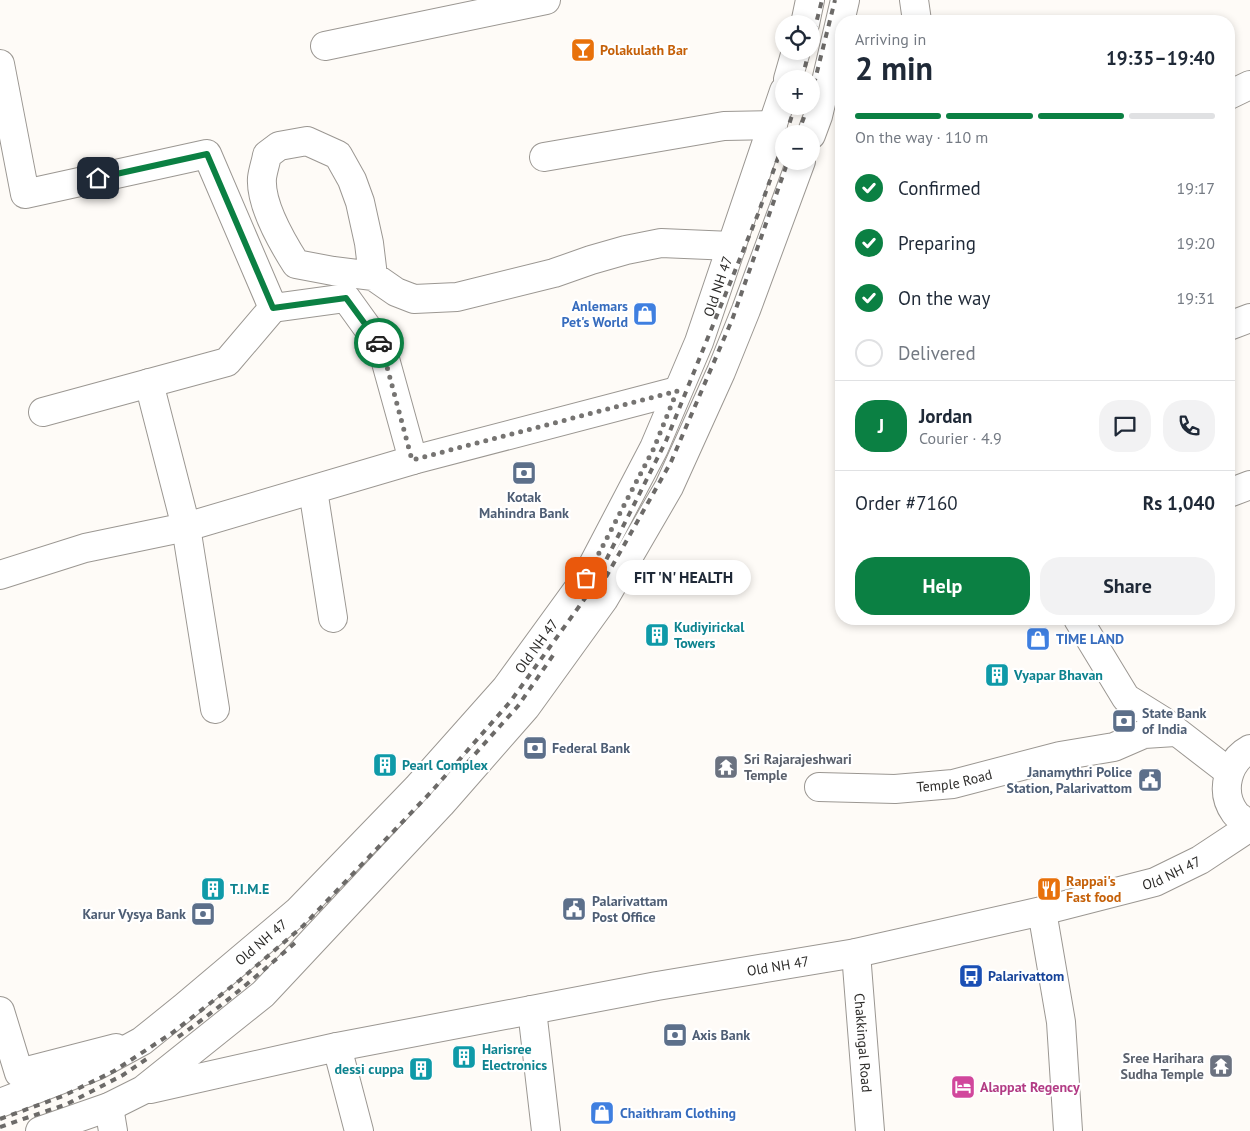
<!DOCTYPE html>
<html lang="en">
<head>
<meta charset="utf-8">
<style>
	body { margin:0; font-family:"PT Sans",sans-serif; background:#f2f2f3; color:#1f2937; height:100vh; display:flex; flex-direction:column; font-size:19px; white-space:nowrap }
	* { box-sizing:border-box; margin:0 }
	p { font-size:16px; color:#747a83 }
	.icon { flex:none; width:28px; height:28px; fill:none; stroke:currentColor; stroke-width:2; stroke-linecap:round; stroke-linejoin:round }
	.map { position:relative; flex:1; overflow:hidden }
	.side { position:absolute; left:835px; top:15px; width:400px; height:610px; display:flex; flex-direction:column; background:#fff; border-radius:20px; box-shadow:0 2px 8px #0003 }
	.side>* { flex:none }
	.tools { position:absolute; left:775px; top:15px; display:grid; gap:10px }
	.tools a { display:grid; place-items:center; width:45px; height:45px; border-radius:50%; background:#fff; box-shadow:0 2px 8px #0003; font-size:25px }
	.pin { position:absolute; display:grid; place-items:center; width:42px; height:42px; color:#fff; margin:-21px; border-radius:10px; box-shadow:0 2px 8px #0006 }
	.courier { position:absolute; display:grid; place-items:center; width:50px; height:50px; margin:-25px; border:4px solid #0b8043; border-radius:50%; background:#fff; color:#222; box-shadow:0 1px 6px #0007 }
	.bubble { position:absolute; height:35px; border-radius:18px; background:#fff; box-shadow:0 2px 8px #0003; font-size:16px; font-weight:800; line-height:35px; text-align:center }
	.summary em { font-style:normal; font-weight:800 }
	.summary div { display:flex; flex-direction:column-reverse }
	.summary { display:flex; align-items:center; justify-content:space-between; height:85px; padding:0 20px }
	h1 { font-size:32px; font-weight:800; line-height:38px }
	.bar { display:grid; grid-template-columns:repeat(4,1fr); gap:8px 5px; align-content:center; height:60px; padding:0 20px }
	.bar i { height:6px; border-radius:4px; background:#e0e1e3 }
	.bar .current { background:#0b8043 }
	.bar p { grid-column:span 4 }
	.line { display:flex; align-items:center; gap:12px; padding:0 20px; border-top:1px solid #e0e1e3 }
	.line div { flex:1 }
	.round { display:grid; place-items:center; flex:none; width:52px; height:52px; border-radius:20px; background:#f2f2f3 }
	ol { padding:0 20px; list-style:none }
	li { display:flex; align-items:center; gap:15px; height:55px }
	li p { margin-inline-start:auto }
	li .icon { padding:5px; border-radius:50%; background:#0b8043; color:#fff; stroke-width:4 }
	li:last-child { color:#747a83 }
	li i { width:28px; height:28px; border:2px solid #e0e1e3; border-radius:50% }
	.action { display:flex; gap:10px; margin-top:auto; padding:10px 20px }
	.action a { flex:1; height:58px; border-radius:20px; background:#0b8043; color:#fff; font-size:20px; font-weight:800; line-height:58px; text-align:center }
	.action a+a { background:#f2f2f3; color:#1f2937 }
	.map>svg:first-child { display:block }
	.lines { fill:none; stroke-linecap:round; stroke-linejoin:round }
	.minor-casing { stroke:#9b9792; stroke-width:30 }
	.primary-casing { stroke:#9b9792; stroke-width:30 }
	.minor { stroke:#fff; stroke-width:28 }
	.primary { stroke:#fff; stroke-width:28 }
	.rail { stroke:#6c6a68; stroke-width:4; stroke-dasharray:6 6; stroke-linecap:butt }
	.done { stroke:#767472; stroke-width:5; stroke-dasharray:0 9 }
	.route { stroke:#0b8043; stroke-width:6 }
	.labels { text-anchor:middle; stroke-width:4.5; stroke-linejoin:round; paint-order:stroke }
	.food-label { font-size:14px; font-weight:bold; fill:#c56008; stroke:#fff; text-anchor:start }
	.street-label { font-size:14px; fill:#2d2c2a; stroke:#fff }
	.shop-label { font-size:14px; font-weight:bold; fill:#366cbe; stroke:#fff; text-anchor:start }
	.service-label { font-size:14px; font-weight:bold; fill:#4e5e75; stroke:#fff; text-anchor:start }
	.culture-label { font-size:14px; font-weight:bold; fill:#0d838f; stroke:#fff; text-anchor:start }
	.worship-label { font-size:14px; font-weight:bold; fill:#5b616d; stroke:#fff; text-anchor:start }
	.transit-label { font-size:14px; font-weight:bold; fill:#164399; stroke:#fff; text-anchor:start }
	.hotel-label { font-size:14px; font-weight:bold; fill:#b23c85; stroke:#fff; text-anchor:start }
</style>
</head>
<body>
<div class="map">
<svg width="1250" height="1131" viewBox="0 0 1250 1131">
	<rect width="100%" height="100%" fill="#fefbf7"/>
	<g class="lines">
		<defs>
			<g id="minor">
				<path d="M325,46L546,0"/>
				<path d="M0,64L25,194L207,154L273,308L346,298L382,348L413,460"/>
				<path d="M1229,95L1250,85"/>
				<path d="M544,157L724,126L773,125"/>
				<path d="M373,276L369,243L360,202L352,180L338,155L307,141L279,146L267,155C266,162 263,170 262,178C260,204 282,242 296,264L333,271L373,276L396,292L414,299L457,297L554,273L591,260L626,250L661,243L732,246"/>
				<path d="M1229,326L1250,318"/>
				<path d="M149,383L186,527L215,709"/>
				<path d="M43,412L227,362L273,308"/>
				<path d="M313,490L333,618"/>
				<path d="M1229,493L1250,485"/>
				<path d="M0,575L85,548L186,527L413,460L677,391"/>
				<path id="s1" d="M819,787L895,789L953,784L1060,756L1114,747L1144,734L1175,732"/>
				<path d="M1042,911L1061,1022L1068,1131"/>
				<path id="s2" d="M856,953L870,1131"/>
				<path d="M532,1010L546,1131"/>
				<path d="M0,1011L19,1073L116,1048"/>
				<path d="M337,1047L359,1131"/>
				<path d="M109,1107L113,1131"/>
			</g>
			<g id="primary">
				<path d="M914,0L917,21"/>
				<path d="M805,24L810,0"/>
				<path d="M788,79L796,51"/>
				<path d="M811,135L818,116L845,0"/>
				<path d="M1078,619L1126,698L1163,721L1229,772"/>
				<path d="M1250,749C1228,761 1219,791 1235,813C1238,817 1245,821 1250,825"/>
				<path id="s3" d="M150,1089L337,1047L657,986L856,953L1042,911L1155,882L1200,860L1250,827"/>
				<path id="s4" d="M0,1103L96,1066L142,1041L183,1008L298,911L417,788L506,688L586,578L654,448L699,342L784,91"/>
				<path d="M40,1131L109,1107L143,1090L263,994L441,804L526,707L604,599L669,487L721,372L746,310L801,161"/>
			</g>
		</defs>
		<use href="#minor" class="minor-casing"/>
		<use href="#primary" class="primary-casing"/>
		<use href="#minor" class="minor"/>
		<use href="#primary" class="primary"/>
		<path class="rail" d="M811,43L822,0
			M802,79L809,51
			M811,96L835,0
			M786,134L795,106
			M798,134L808,106
			M606,577L671,462L732,320L788,161
			M467,763L518,706L556,651
			M178,1037C220,1008 258,975 296,942
			M0,1119L63,1096L114,1071L172,1033L240,980L303,926L431,792L510,702L591,590L666,441L758,214L784,141
			M0,1127L67,1104L123,1075L151,1056"/>
	</g>
	<g class="lines">
		<path class="done" d="M379,343L382,348L412,460L677,391L654,448L586,578"/>
		<path class="route" d="M98,178L207,154L273,308L346,298L379,343"/>
	</g>
	<defs>
		<symbol id="bar-square" viewBox="-11 -11 22 22"><rect x="-9" y="-9" width="18" height="18" rx="4" fill="#e8710a" stroke="#fff"/><path d="M-6-5H6L.8 .8V4.5H3.5V6h-7V4.5H-.8V.8Z" fill="#fff"/></symbol>
		<symbol id="shop-square" viewBox="-11 -11 22 22"><rect x="-9" y="-9" width="18" height="18" rx="4" fill="#3f7fe0" stroke="#fff"/><path d="M-5-2.5h2.3a2.7 3.5 0 0 1 5.4 0H5L5.5 6h-11ZM-1.5-2.5h3a1.5 2.3 0 0 0-3 0Z" fill="#fff"/></symbol>
		<symbol id="bank-square" viewBox="-11 -11 22 22"><rect x="-9" y="-9" width="18" height="18" rx="4" fill="#5c6f8a" stroke="#fff"/><path d="M-6-4H6V4H-6ZM0-2.3a2.3 2.3 0 1 0 0 4.6a2.3 2.3 0 1 0 0-4.6Z" fill="#fff"/></symbol>
		<symbol id="building-square" viewBox="-11 -11 22 22"><rect x="-9" y="-9" width="18" height="18" rx="4" fill="#0f9aa8" stroke="#fff"/><path d="M-4-6H4V6H1V3H-1V6H-4ZM-2.5-4.3h1.7v1.8h-1.7ZM.8-4.3h1.7v1.8H.8ZM-2.5-1h1.7V.8h-1.7ZM.8-1h1.7V.8H.8Z" fill="#fff"/></symbol>
		<symbol id="temple-square" viewBox="-11 -11 22 22"><rect x="-9" y="-9" width="18" height="18" rx="4" fill="#6b7280" stroke="#fff"/><path d="M0-6L5-2H3V0L6.5 2.5H4V6H1.5V3h-3V6H-4V2.5H-6.5L-3 0V-2H-5Z" fill="#fff"/></symbol>
		<symbol id="civic-square" viewBox="-11 -11 22 22"><rect x="-9" y="-9" width="18" height="18" rx="4" fill="#5c6f8a" stroke="#fff"/><path d="M-.6-6.5H3V-4.5H.6V-3L4-1V1h2V6H-6V1h2V-1L-.6-3ZM-1.2 2.5V6h2.4V2.5Z" fill="#fff"/></symbol>
		<symbol id="restaurant-square" viewBox="-11 -11 22 22"><rect x="-9" y="-9" width="18" height="18" rx="4" fill="#e8710a" stroke="#fff"/><path d="M-5-6h1v4h1v-4h1v4h1v-4h1v5L-1.5 .5V6h-2V.5L-5-1ZM5-6V6H3V1.5H1.5Q1.5-4 5-6Z" fill="#fff"/></symbol>
		<symbol id="bus-square" viewBox="-11 -11 22 22"><rect x="-9" y="-9" width="18" height="18" rx="4" fill="#1a4fb4" stroke="#fff"/><path d="M-5-6H5V4H4V6H2V4H-2V6H-4V4H-5ZM-3.5-4V0h7V-4ZM-3.5 1.2v1.5H-2V1.2ZM2 1.2v1.5H3.5V1.2Z" fill="#fff"/></symbol>
		<symbol id="hotel-square" viewBox="-11 -11 22 22"><rect x="-9" y="-9" width="18" height="18" rx="4" fill="#d1479c" stroke="#fff"/><path d="M-6-4.5h1.5V1H6V5H4.5V3h-9V5H-6ZM-4 0a1.8 1.8 0 1 1 3.6 0ZM.5 0V-2.5h3Q6-2.5 6 0Z" fill="#fff"/></symbol>
	</defs>
	<g fill-rule="evenodd">
		<use href="#bar-square" x="569" y="36" width="28" height="28"/>
		<use href="#shop-square" x="631" y="300" width="28" height="28"/>
		<use href="#bank-square" x="510" y="459" width="28" height="28"/>
		<use href="#building-square" x="643" y="621" width="28" height="28"/>
		<use href="#shop-square" x="1024" y="625" width="28" height="28"/>
		<use href="#building-square" x="983" y="661" width="28" height="28"/>
		<use href="#bank-square" x="1110" y="707" width="28" height="28"/>
		<use href="#bank-square" x="521" y="734" width="28" height="28"/>
		<use href="#building-square" x="371" y="751" width="28" height="28"/>
		<use href="#temple-square" x="712" y="753" width="28" height="28"/>
		<use href="#civic-square" x="1136" y="766" width="28" height="28"/>
		<use href="#building-square" x="199" y="875" width="28" height="28"/>
		<use href="#restaurant-square" x="1035" y="875" width="28" height="28"/>
		<use href="#civic-square" x="560" y="895" width="28" height="28"/>
		<use href="#bank-square" x="189" y="900" width="28" height="28"/>
		<use href="#bus-square" x="957" y="962" width="28" height="28"/>
		<use href="#bank-square" x="661" y="1021" width="28" height="28"/>
		<use href="#building-square" x="450" y="1043" width="28" height="28"/>
		<use href="#temple-square" x="1207" y="1052" width="28" height="28"/>
		<use href="#building-square" x="407" y="1055" width="28" height="28"/>
		<use href="#hotel-square" x="949" y="1073" width="28" height="28"/>
		<use href="#shop-square" x="588" y="1099" width="28" height="28"/>
	</g>
	<g class="labels">
		<g class="food-label">
			<text x="600" y="55">Polakulath Bar</text>
			<text x="1066" y="886">Rappai's<tspan x="1066" dy="16">Fast food</tspan></text>
		</g>
		<g class="street-label">
			<text dy="5" stroke="none"><textPath href="#s4" startOffset="1120">Old NH 47</textPath></text>
			<text dy="5" stroke="none"><textPath href="#s4" startOffset="715">Old NH 47</textPath></text>
			<text dy="5" stroke="none"><textPath href="#s1" startOffset="136">Temple Road</textPath></text>
			<text dy="5" stroke="none"><textPath href="#s3" startOffset="1045">Old NH 47</textPath></text>
			<text dy="5" stroke="none"><textPath href="#s4" startOffset="310">Old NH 47</textPath></text>
			<text dy="5" stroke="none"><textPath href="#s3" startOffset="640">Old NH 47</textPath></text>
			<text dy="5" stroke="none"><textPath href="#s2" startOffset="90">Chakkingal Road</textPath></text>
		</g>
		<g class="shop-label">
			<text x="628" y="311" text-anchor="end">Anlemars<tspan x="628" dy="16">Pet's World</tspan></text>
			<text x="1056" y="644">TIME LAND</text>
			<text x="620" y="1118">Chaithram Clothing</text>
		</g>
		<g class="service-label">
			<text x="524" y="502" text-anchor="middle">Kotak<tspan x="524" dy="16">Mahindra Bank</tspan></text>
			<text x="1142" y="718">State Bank<tspan x="1142" dy="16">of India</tspan></text>
			<text x="552" y="753">Federal Bank</text>
			<text x="1132" y="777" text-anchor="end">Janamythri Police<tspan x="1132" dy="16">Station, Palarivattom</tspan></text>
			<text x="592" y="906">Palarivattam<tspan x="592" dy="16">Post Office</tspan></text>
			<text x="186" y="919" text-anchor="end">Karur Vysya Bank</text>
			<text x="692" y="1040">Axis Bank</text>
		</g>
		<g class="culture-label">
			<text x="674" y="632">Kudiyirickal<tspan x="674" dy="16">Towers</tspan></text>
			<text x="1014" y="680">Vyapar Bhavan</text>
			<text x="402" y="770">Pearl Complex</text>
			<text x="230" y="894">T.I.M.E</text>
			<text x="482" y="1054">Harisree<tspan x="482" dy="16">Electronics</tspan></text>
			<text x="404" y="1074" text-anchor="end">dessi cuppa</text>
		</g>
		<g class="worship-label">
			<text x="744" y="764">Sri Rajarajeshwari<tspan x="744" dy="16">Temple</tspan></text>
			<text x="1204" y="1063" text-anchor="end">Sree Harihara<tspan x="1204" dy="16">Sudha Temple</tspan></text>
		</g>
		<g class="transit-label">
			<text x="988" y="981">Palarivattom</text>
		</g>
		<g class="hotel-label">
			<text x="980" y="1092">Alappat Regency</text>
		</g>
	</g>
</svg>
<div class="tools">
<a><svg class="icon" aria-label="locate" viewBox="0 0 24 24"><circle cx="12" cy="12" r="6"/><path d="M12 2v4M12 18v4M2 12h4M18 12h4"/></svg></a>
<a>+</a>
<a>−</a>
</div>
<div class="pin" style="left:586px;top:578px;background:#ea580c"><svg class="icon" aria-label="bag" viewBox="0 0 24 24"><path d="M5 8h14l-1 12H6zM9 8a3 3 0 0 1 6 0"/></svg></div>
<div class="pin" style="left:98px;top:178px;background:#1f2937"><svg class="icon" aria-label="home" viewBox="0 0 24 24"><path d="M3 11l9-7 9 7M6 9v11h12V9"/></svg></div>
<div class="courier" style="left:379px;top:343px"><svg class="icon" aria-label="car" viewBox="0 0 24 24"><path d="M5 17H2v-5l4-1 3-4h7l3 4 3 1v5h-3M9 17h6M6 11h13"/><circle cx="7" cy="17" r="2"/><circle cx="17" cy="17" r="2"/></svg></div>
<div class="bubble" style="left:616px;top:560px;width:135px">FIT 'N' HEALTH</div>
<section class="side">
<div class="summary"><div><h1>2 min</h1><p>Arriving in</p></div><em>19:35–19:40</em></div>
<div class="bar"><i class="current"></i><i class="current"></i><i class="current"></i><i></i><p>On the way · 110 m</p></div>
<ol>
<li><svg class="icon" aria-label="check" viewBox="0 0 24 24"><path d="M5 12l5 5 9-10"/></svg>Confirmed<p>19:17</p></li>
<li><svg class="icon" aria-label="check" viewBox="0 0 24 24"><path d="M5 12l5 5 9-10"/></svg>Preparing<p>19:20</p></li>
<li><svg class="icon" aria-label="check" viewBox="0 0 24 24"><path d="M5 12l5 5 9-10"/></svg>On the way<p>19:31</p></li>
<li><i></i>Delivered</li>
</ol>
<div class="line" style="height:90px"><b class="round" style="background:#0b8043;color:#fff">J</b><div><b>Jordan</b><p>Courier · 4.9</p></div><a class="round"><svg class="icon" aria-label="chat" viewBox="0 0 24 24"><path d="M4 5h16v11H9l-5 4z"/></svg></a><a class="round"><svg class="icon" aria-label="phone" viewBox="0 0 24 24"><path d="M5 4h4l2 5-3 2q2 4 5 5l2-3 5 2v4C11 20 4 13 5 4z"/></svg></a></div>
<div class="line" style="height:65px"><div>Order #7160</div><b>Rs 1,040</b></div>
<div class="action"><a>Help</a><a>Share</a></div>
</section>
</div>
</body>
</html>
